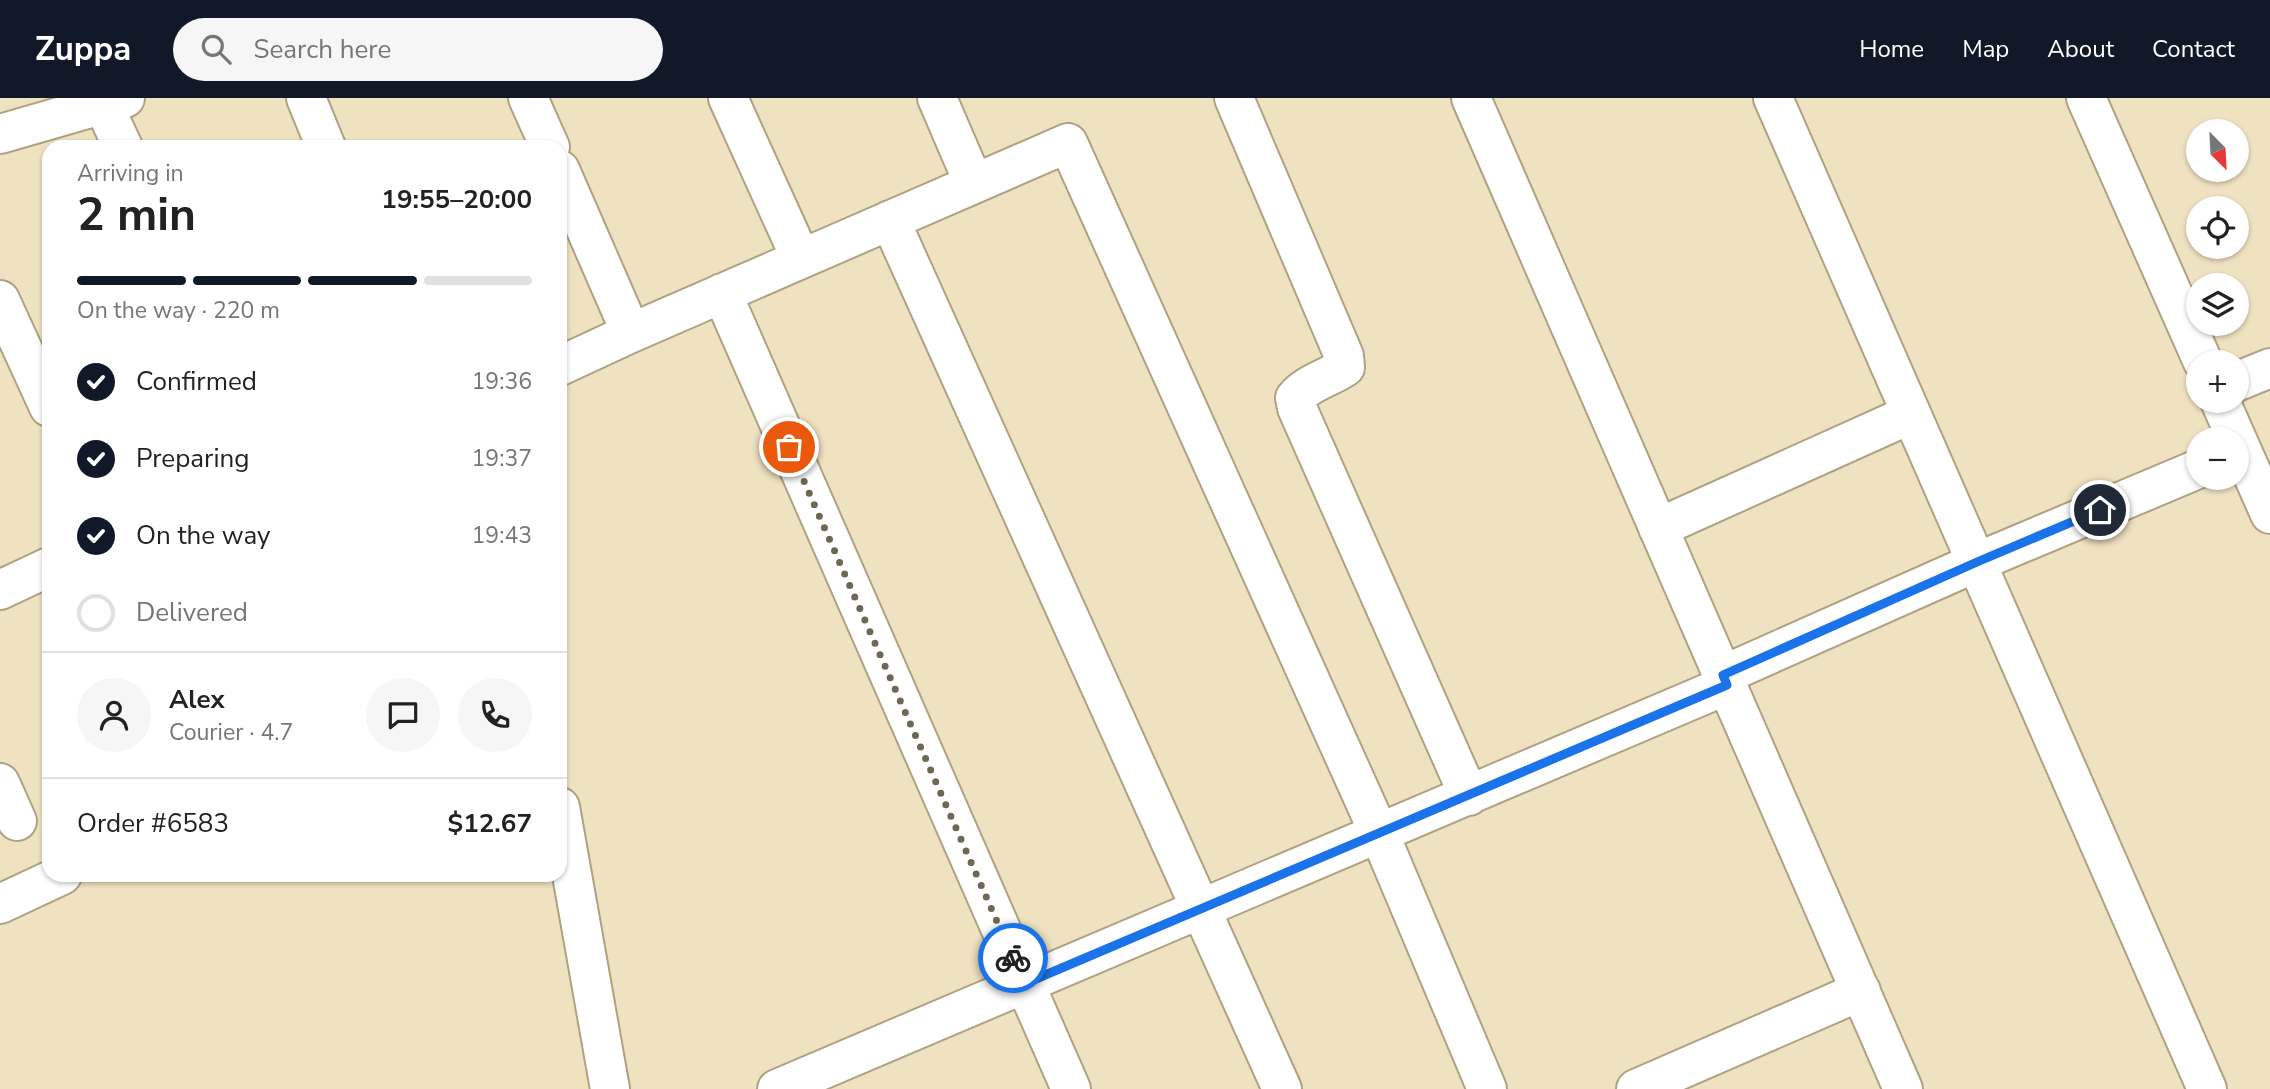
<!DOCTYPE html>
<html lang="en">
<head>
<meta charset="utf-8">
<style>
	body { margin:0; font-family:"Nunito Sans",sans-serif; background:#f6f6f6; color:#222; height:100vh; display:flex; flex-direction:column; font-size:26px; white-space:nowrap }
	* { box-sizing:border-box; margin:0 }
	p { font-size:23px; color:#767676 }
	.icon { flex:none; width:38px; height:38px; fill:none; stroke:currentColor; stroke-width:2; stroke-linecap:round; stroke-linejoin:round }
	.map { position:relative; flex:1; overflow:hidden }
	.drawer { position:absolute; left:42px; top:42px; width:525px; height:742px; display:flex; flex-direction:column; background:#fff; border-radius:21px; box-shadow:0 2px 5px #0004 }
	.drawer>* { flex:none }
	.needle { width:46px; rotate:156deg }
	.controls { position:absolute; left:2186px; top:21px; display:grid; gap:14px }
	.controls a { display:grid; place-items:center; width:63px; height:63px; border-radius:50%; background:#fff; box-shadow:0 2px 5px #0004; font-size:35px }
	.pin { position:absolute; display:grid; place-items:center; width:60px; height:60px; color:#fff; margin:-30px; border:4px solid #fff; border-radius:50%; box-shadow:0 2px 7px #0007 }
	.courier { position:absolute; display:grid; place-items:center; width:70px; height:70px; margin:-35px; border:5px solid #1a73e8; border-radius:50%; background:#fff; color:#222; box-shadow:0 2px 9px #0007 }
	.summary em { font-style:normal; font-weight:700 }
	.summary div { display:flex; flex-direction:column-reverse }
	.summary { display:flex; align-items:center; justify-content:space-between; height:119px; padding:0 35px }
	h1 { font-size:46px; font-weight:700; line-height:52px }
	.bar { display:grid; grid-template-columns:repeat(4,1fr); gap:10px 7px; align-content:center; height:84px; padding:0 35px }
	.bar i { height:9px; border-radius:5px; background:#e0e0e0 }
	.bar .on { background:#111827 }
	.bar p { grid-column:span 4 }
	.line { display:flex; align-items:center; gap:18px; padding:0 35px; border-top:2px solid #e0e0e0 }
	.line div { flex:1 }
	.round { display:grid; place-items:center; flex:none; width:74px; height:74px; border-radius:37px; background:#f6f6f6 }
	ol { padding:0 35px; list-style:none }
	li { display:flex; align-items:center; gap:21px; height:77px }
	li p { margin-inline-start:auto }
	li .icon { padding:7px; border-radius:50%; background:#111827; color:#fff; stroke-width:4 }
	li:last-child { color:#767676 }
	li i { width:38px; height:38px; border:4px solid #e0e0e0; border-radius:50% }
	header { display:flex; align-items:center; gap:42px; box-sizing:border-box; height:98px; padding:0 35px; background:#111827; color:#fff }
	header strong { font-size:33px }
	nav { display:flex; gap:38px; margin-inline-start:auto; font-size:24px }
	.search { width:490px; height:63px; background:#f6f6f6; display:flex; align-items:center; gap:18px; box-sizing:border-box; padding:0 24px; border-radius:38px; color:#767676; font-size:26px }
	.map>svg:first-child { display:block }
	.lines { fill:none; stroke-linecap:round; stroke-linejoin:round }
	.street-casing { stroke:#aea282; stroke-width:42 }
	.secondary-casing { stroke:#aea282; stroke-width:42 }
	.street { stroke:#fff; stroke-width:38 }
	.secondary { stroke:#fff; stroke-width:38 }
	.done { stroke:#6e6753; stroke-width:7; stroke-dasharray:0 12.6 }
	.route { stroke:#1a73e8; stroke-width:9 }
</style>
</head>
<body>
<header>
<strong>Zuppa</strong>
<div class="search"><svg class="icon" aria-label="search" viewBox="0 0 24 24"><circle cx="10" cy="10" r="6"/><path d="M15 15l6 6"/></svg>Search here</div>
<nav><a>Home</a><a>Map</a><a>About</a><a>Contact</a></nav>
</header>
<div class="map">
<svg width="2270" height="991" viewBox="0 0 2270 991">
	<rect width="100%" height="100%" fill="#efe2c1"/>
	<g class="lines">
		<defs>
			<path id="street" d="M100,0L123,49
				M306,0L326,49
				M528,0L550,49
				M728,0L801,161
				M937,0L974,86
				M1234,0L1344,258L1345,269C1329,280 1307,285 1295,300L1297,310L1469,698
				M1471,0L1903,991
				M1773,0L2207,991
				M2086,0L2203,264
				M560,72L631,235
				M890,122L1282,991
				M722,195L1071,991
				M0,202L49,309
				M560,268L631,235L1068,45L1379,735L1487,991
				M2236,284L2270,270
				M2220,303L2270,416
				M1658,430L1911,316
				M0,492L49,469
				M1723,577L1977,464L2198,371
				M0,685L17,723
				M560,709L610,991
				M0,806L62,777
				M777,991L1727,587
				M1636,991L1861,893"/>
			<path id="secondary" d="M0,36L125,0"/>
		</defs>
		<use href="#street" class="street-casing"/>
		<use href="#secondary" class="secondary-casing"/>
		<use href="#street" class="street"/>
		<use href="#secondary" class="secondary"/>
	</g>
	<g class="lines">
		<path class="done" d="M789,349L1013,860"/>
		<path class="route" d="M1013,860L1024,886L1727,587L1723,577L1977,464L2100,412"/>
	</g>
</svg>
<div class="controls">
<a><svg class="needle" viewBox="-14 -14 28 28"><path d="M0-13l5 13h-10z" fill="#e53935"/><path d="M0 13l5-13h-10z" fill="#767676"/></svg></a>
<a><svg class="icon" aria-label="locate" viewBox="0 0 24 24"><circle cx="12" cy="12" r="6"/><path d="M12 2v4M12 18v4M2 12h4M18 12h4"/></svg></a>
<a><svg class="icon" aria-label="layers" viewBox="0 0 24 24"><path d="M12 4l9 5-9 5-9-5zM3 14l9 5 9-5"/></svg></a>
<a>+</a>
<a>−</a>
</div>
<div class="pin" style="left:789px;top:349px;background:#ea580c"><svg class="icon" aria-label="bag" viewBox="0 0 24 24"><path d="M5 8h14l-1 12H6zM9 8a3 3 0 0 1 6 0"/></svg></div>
<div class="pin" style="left:2100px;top:412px;background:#1f2937"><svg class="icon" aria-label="home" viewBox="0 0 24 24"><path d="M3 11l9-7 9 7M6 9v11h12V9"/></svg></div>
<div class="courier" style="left:1013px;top:860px"><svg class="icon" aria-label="bike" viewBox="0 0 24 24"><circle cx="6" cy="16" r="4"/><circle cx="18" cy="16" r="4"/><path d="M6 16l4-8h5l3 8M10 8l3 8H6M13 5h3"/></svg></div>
<section class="drawer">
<div class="summary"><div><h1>2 min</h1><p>Arriving in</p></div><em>19:55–20:00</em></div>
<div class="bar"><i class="on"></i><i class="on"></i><i class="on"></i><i></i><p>On the way · 220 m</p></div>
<ol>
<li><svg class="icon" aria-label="check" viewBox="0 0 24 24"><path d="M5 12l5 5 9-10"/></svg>Confirmed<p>19:36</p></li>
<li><svg class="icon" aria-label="check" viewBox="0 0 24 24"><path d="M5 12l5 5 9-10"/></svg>Preparing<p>19:37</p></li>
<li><svg class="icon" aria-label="check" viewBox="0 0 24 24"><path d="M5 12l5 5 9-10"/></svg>On the way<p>19:43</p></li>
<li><i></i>Delivered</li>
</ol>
<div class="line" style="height:126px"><a class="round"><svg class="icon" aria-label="person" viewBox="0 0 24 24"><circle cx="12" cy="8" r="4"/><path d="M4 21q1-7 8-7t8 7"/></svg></a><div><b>Alex</b><p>Courier · 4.7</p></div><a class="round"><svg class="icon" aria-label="chat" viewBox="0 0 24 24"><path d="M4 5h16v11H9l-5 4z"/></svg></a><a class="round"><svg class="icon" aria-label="phone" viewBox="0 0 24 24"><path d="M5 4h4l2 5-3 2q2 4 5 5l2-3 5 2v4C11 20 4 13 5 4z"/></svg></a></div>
<div class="line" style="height:91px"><div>Order #6583</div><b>$12.67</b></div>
</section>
</div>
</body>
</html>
